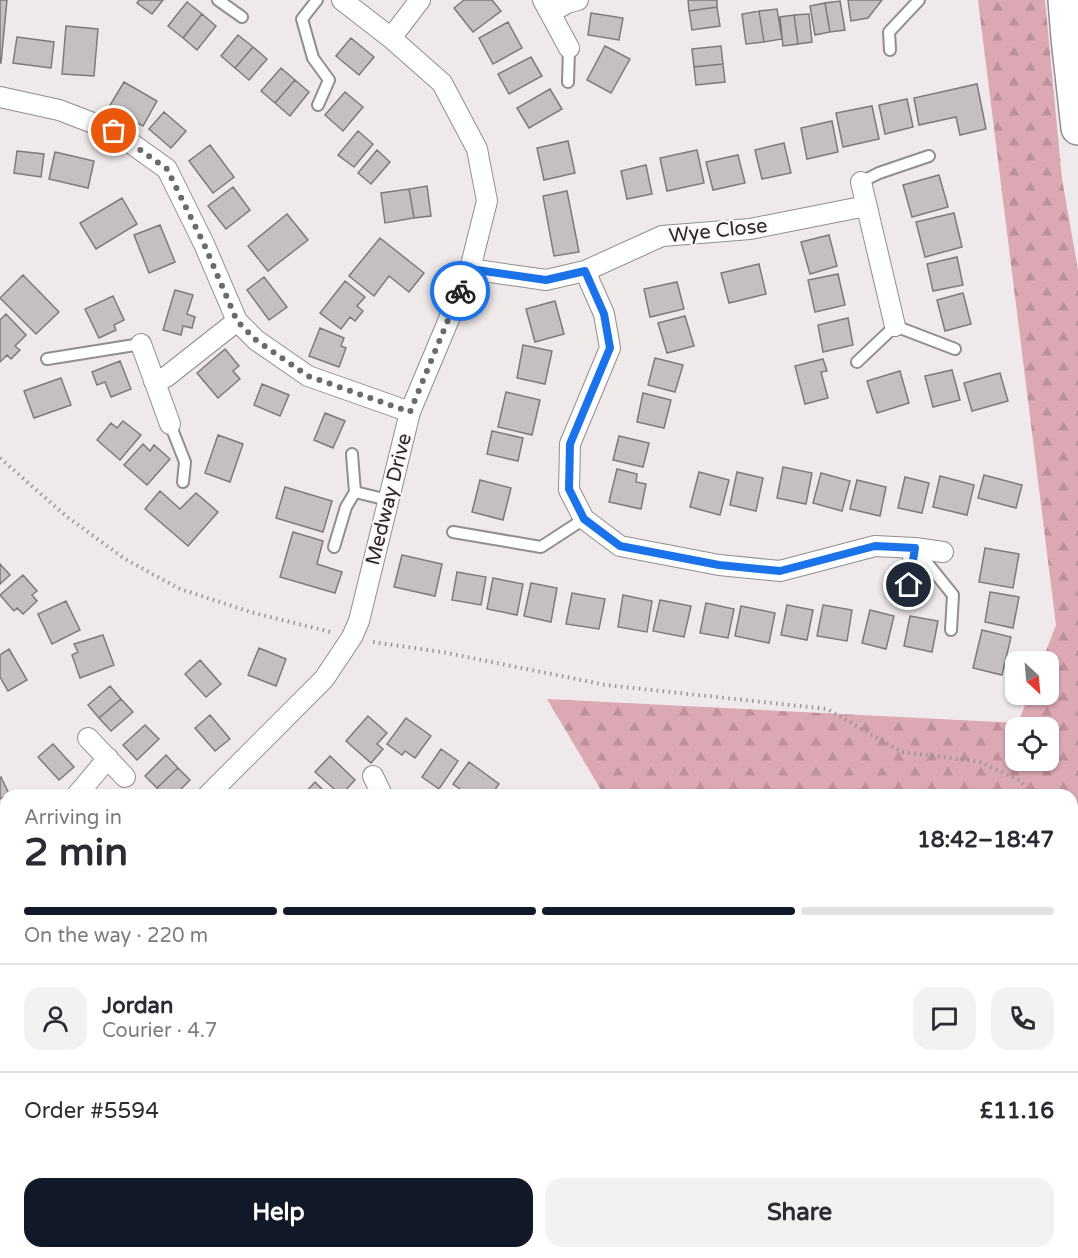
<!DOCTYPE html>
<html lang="en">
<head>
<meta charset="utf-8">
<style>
	body { margin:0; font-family:"Varela Round",sans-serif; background:#f2f2f3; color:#2b2b33; height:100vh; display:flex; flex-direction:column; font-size:22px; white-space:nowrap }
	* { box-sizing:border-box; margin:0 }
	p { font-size:20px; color:#7c7c81 }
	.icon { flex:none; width:33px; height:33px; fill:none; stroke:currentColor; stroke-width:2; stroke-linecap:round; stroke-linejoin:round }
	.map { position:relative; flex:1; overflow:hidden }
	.panel { position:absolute; left:0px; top:789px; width:1078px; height:470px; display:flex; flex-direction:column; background:#fff; border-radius:18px 18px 0 0; box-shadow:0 2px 4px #0004 }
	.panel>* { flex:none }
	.needle { width:39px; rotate:154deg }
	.buttons { position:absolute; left:1005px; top:651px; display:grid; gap:12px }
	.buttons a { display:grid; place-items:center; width:54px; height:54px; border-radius:12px; background:#fff; box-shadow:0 2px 4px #0004; font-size:30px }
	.pin { position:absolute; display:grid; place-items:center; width:51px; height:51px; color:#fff; margin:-26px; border:3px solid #fff; border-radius:50%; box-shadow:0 2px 6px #0007 }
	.courier { position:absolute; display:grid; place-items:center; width:60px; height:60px; margin:-30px; border:4px solid #1a73e8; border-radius:50%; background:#fff; color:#222; box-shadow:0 2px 8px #0007 }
	.summary em { font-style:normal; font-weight:700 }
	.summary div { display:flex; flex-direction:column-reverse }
	.summary { display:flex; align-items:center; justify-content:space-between; height:102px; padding:0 24px }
	h1 { font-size:39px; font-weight:700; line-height:45px }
	.bar { display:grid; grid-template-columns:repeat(4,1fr); gap:9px 6px; align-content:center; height:72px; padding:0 24px }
	.bar i { height:8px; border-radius:4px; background:#e1e1e2 }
	.bar .selected { background:#111827 }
	.bar p { grid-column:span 4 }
	.line { display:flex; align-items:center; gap:15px; padding:0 24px; border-top:2px solid #e1e1e2 }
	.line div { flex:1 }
	.round { display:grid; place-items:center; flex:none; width:63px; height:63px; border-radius:18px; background:#f2f2f3 }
	.button { display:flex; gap:12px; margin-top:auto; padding:12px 24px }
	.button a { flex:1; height:69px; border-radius:18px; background:#111827; color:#fff; font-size:24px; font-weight:700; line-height:69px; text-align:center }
	.button a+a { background:#f2f2f3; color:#2b2b33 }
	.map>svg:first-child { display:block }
	.forest { fill:url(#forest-firs); fill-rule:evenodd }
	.building { fill:#c5bfc0; stroke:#7e797a; stroke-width:1.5 }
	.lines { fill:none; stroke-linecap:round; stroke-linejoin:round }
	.service-casing { stroke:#928d8e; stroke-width:14 }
	.minor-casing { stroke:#928d8e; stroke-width:22 }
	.trunk-casing { stroke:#928d8e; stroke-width:36 }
	.path { stroke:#999595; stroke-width:4; stroke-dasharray:1.5 4.5; stroke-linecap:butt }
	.service { stroke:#fff; stroke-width:10 }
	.minor { stroke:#fff; stroke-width:20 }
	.trunk { stroke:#fff; stroke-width:33 }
	.done { stroke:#6e6a6b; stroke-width:6; stroke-dasharray:0 10.8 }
	.route { stroke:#1a73e8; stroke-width:8 }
	.labels { text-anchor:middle; stroke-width:4.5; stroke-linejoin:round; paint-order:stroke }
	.street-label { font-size:20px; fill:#282626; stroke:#fdf6f8 }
</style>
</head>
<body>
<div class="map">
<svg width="1078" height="1258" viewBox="0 0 1078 1258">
	<defs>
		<pattern id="forest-firs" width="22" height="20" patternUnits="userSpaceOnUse" patternTransform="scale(1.5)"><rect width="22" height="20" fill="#dca8b3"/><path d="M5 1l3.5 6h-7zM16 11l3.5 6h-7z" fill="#bd909a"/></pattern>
	</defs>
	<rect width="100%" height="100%" fill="#efe9ea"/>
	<path class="forest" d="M978,0H1045L1062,179L1078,270V882L1073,887L1072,795H604L547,699L1018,723L1029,695L1048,694V662L1042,661L1056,625ZM1016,728H1048V760H1016Z"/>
	<path class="building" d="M0,0H7L1,63H0Z
		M139,0H163L152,14L137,3Z
		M464,0H492L501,11L473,32L454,8Z
		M688,0H717V7L689,11Z
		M848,0H882L868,18L851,21Z
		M840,1L845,30L830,32L825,3Z
		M187,2L202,14L183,38L168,26Z
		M825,3L830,32L815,35L810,6Z
		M717,7L720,26L692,30L689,11Z
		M777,9L782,39L764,42L759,11Z
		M759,11L764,42L746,44L742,14Z
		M591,13L623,18L619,40L588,35Z
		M202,14L216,26L197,50L183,38Z
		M809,14L812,42L798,44L794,15Z
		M794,15L798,44L783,46L780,17Z
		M508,22L522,48L493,64L479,38Z
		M66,26L98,29L94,76L62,74Z
		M238,35L253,47L235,68L221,56Z
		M17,37L54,42L51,68L13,63Z
		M351,38L374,57L359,75L336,56Z
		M605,46L630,59L611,93L587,80Z
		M721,46L723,64L694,67L692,49Z
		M253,47L267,59L249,80L235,68Z
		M531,57L542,76L509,94L498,74Z
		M723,64L725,82L696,85L694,67Z
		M281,68L295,80L275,103L261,91Z
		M295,80L309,92L290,116L275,103Z
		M124,82L157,101L143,126L109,107Z
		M977,84L986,129L960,135L956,117L919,125L914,98Z
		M550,89L562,109L529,128L517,108Z
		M345,92L363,107L343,131L325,115Z
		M907,99L913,127L885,134L879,105Z
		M872,106L879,139L843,147L836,113Z
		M164,112L186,131L171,148L149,129Z
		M832,121L838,152L807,159L801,128Z
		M358,131L373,144L354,167L338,155Z
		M568,141L575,173L544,180L537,148Z
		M784,143L791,173L762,179L755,150Z
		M210,145L234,177L213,193L189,161Z
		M377,150L390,162L371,184L358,173Z
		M697,150L704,183L667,191L660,158Z
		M17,151L44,154L41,177L14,173Z
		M55,152L94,161L88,188L49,179Z
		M738,155L745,183L713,190L706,162Z
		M646,165L652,194L627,199L621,171Z
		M939,175L948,207L912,217L903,185Z
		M427,186L431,216L414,218L409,189Z
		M233,187L250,210L226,229L208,206Z
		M409,189L414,218L385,223L381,193Z
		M567,191L579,252L554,256L543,196Z
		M122,198L137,224L96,249L80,223Z
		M954,213L962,247L925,257L916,222Z
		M287,214L308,240L268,271L248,246Z
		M160,225L175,262L149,273L134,235Z
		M829,235L837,266L810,274L801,242Z
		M380,238L424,273L409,292L389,276L374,296L349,276Z
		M957,257L963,285L933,291L927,264Z
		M759,264L766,294L729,303L721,273Z
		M838,274L845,305L815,312L808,280Z
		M23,275L59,312L36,334L0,298Z
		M264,277L287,307L269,320L247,290Z
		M345,281L365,297L357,306L363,311L355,321L350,317L341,329L320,313Z
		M677,282L684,309L650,317L644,289Z
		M175,290L193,295L187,314L195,317L192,328L183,326L181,335L163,330Z
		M963,293L971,324L945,331L937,300Z
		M113,296L124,320L114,325L116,330L99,338L85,309Z
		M555,301L564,334L535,342L526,309Z
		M6,314L26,335L15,346L20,350L11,359L7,355L0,362V320Z
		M685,316L694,346L667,353L658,323Z
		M848,318L853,345L823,352L818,325Z
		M320,328L344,338L341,346L346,348L339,367L309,356Z
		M523,345L552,351L545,384L517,378Z
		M225,349L239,366L233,371L240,379L218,398L197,373Z
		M655,358L683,365L675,392L648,385Z
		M823,359L827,371L821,372L828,398L805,404L795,366Z
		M120,361L131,389L111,397L105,382L97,385L92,372Z
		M952,370L960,400L933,407L925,376Z
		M900,371L909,403L877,413L867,381Z
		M1000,373L1008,401L972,411L964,383Z
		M61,378L71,405L34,418L24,391Z
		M262,384L289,395L280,416L254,405Z
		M506,392L540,400L532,435L498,427Z
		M643,393L671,400L664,428L637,422Z
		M325,413L345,421L333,448L314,440Z
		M123,421L141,435L120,460L97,440L111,423L117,428Z
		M492,431L523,438L518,461L487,454Z
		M218,435L243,444L230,482L205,473Z
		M619,436L649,443L643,467L613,460Z
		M143,444L150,451L154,445L170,459L147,485L124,465Z
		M783,467L812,473L806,504L777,498Z
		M617,469L637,474L636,482L646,484L641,509L609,502Z
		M699,472L729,480L720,515L690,507Z
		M737,472L763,478L756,511L730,505Z
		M821,473L850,481L842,511L813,503Z
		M984,475L1022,485L1016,508L978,498Z
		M940,476L974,485L967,515L933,507Z
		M905,477L929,483L922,513L898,508Z
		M480,480L511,488L503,520L472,512Z
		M857,480L886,487L880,516L850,509Z
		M285,487L332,501L323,532L276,518Z
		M160,491L180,509L196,493L218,512L188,546L145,509Z
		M293,532L323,541L317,564L342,572L335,593L280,577Z
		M985,548L1019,554L1013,588L979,582Z
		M402,555L442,564L435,596L394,587Z
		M0,564L10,575L0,584Z
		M457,572L486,577L481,605L452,600Z
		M23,575L37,591L32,595L37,601L23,614L17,608L14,611L0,595Z
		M493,578L523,584L517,615L487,609Z
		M531,583L557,588L551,622L524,616Z
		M990,592L1019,597L1013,628L985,622Z
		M572,593L605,599L599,629L566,624Z
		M623,595L652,601L647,632L618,627Z
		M660,600L691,606L684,637L653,631Z
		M66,601L80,630L52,644L38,614Z
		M706,603L734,609L728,638L700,633Z
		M787,605L813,610L807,640L781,635Z
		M823,605L852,610L847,641L817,636Z
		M741,606L775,613L769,643L735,636Z
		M870,610L894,616L886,649L862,643Z
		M910,616L938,621L932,652L904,646Z
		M982,630L1011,637L1002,675L973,668Z
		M103,635L114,665L80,678L72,655L78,652L74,644Z
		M259,648L286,659L276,686L248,675Z
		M9,649L27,680L8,691L0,677V655Z
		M200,660L221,684L206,697L185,674Z
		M110,686L121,699L99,718L88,705Z
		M121,699L133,712L111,731L99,718Z
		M210,715L230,739L215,751L195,728Z
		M368,716L387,733L377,744L383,749L371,763L346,741Z
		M406,718L431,736L415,758L405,751L402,755L387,744Z
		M145,725L159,739L137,760L123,745Z
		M53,744L74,767L59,780L38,757Z
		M441,749L458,761L439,789L422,777Z
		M166,755L178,768L157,788L145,776Z
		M330,756L355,780L341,795L315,772Z
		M469,762L499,784L491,795H463L464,792L453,784Z
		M178,768L190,780L175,795H164L157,788Z
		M1,777L9,794L0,799V778Z
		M315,782L328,795H303Z
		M0,853L6,861V875L0,879Z
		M1072,921L1078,925V951L1075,949L1072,953Z
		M6,1070V1094H5L0,1084V1073Z
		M1072,1070L1078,1078V1110L1076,1111L1072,1107Z
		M1078,1150V1190L1072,1185V1156Z
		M6,1192V1218L5,1219L0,1214V1198Z
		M29,1252H58L52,1258H31L28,1254Z
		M58,1252H71L76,1258H52Z
		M201,1252H236L237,1253L233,1258H197Z
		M304,1252H343L346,1255L343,1258H312Z
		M394,1252H417L420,1257L386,1258Z
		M799,1252H818L820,1258H796L795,1254Z
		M866,1252H906L907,1255L899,1258H868Z"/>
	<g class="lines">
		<defs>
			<path id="service" d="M218,0L242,17
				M317,0L302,19L313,58L329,80L318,105
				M890,50L889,32L919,0
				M568,82L569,48
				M861,182L879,173L929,156
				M47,359L141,344
				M857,362L895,326L955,349
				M170,424L185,462L183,482
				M355,492L388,500
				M453,532L541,547L584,519
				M334,547L346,507L355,492L352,454
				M915,548L953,595L951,630
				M1072,1215L1078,1211
				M752,1258L758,1254"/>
			<path id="minor" d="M543,0L569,48
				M550,13L567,3L578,0
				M391,38L420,0
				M0,97L59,110L114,131L167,169L204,244L237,321L256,340L308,376L410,412
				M861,182L895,326
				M470,269L546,280L585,271L662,236L750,229L866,206
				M585,271L604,314L610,348L570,444L569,490L584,519L620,546L719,565L780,571L875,546L915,548L943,552
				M141,344L170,424
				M154,381L166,377L237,321
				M909,585L915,548
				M88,738L125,777
				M373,776L382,795
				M77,795L108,758
				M208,795L324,679L352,637L359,621L410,412L470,269L487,201L477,149L442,83L391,38L342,0
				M0,946L6,945
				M1072,1022L1078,1015
				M1072,1042L1078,1047
				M0,1119L6,1125
				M139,1252L148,1258
				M460,1252L464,1258
				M660,1252L663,1258
				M1072,1252L1076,1258
				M481,1258L487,1252"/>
			<path id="trunk" d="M1065,0L1068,38L1078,128"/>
		</defs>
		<use href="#service" class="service-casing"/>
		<use href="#minor" class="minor-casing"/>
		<use href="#trunk" class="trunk-casing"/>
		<path class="path" d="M0,458L66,516L125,559L180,589L254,613L331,632
			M373,642L442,652L606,685L827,709L902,752L980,762L1021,781L1031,795
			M1072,834L1078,833"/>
		<use href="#service" class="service"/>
		<use href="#minor" class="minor"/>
		<use href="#trunk" class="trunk"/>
	</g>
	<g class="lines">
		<path class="done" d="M114,131L167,169L204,244L237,321L256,340L308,376L410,412L460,291"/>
		<path class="route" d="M460,291L470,269L546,280L585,271L604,314L610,348L570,444L569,489L584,519L620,546L719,565L780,571L875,546L915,548L909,585"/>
	</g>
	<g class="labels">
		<g class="street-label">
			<text transform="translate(718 230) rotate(-6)" y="7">Wye Close</text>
			<text transform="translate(388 499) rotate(-76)" y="7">Medway Drive</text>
		</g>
	</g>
</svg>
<div class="buttons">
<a><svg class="needle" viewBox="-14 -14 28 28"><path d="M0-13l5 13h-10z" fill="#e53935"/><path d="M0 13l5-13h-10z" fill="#7c7c81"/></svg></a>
<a><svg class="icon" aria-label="locate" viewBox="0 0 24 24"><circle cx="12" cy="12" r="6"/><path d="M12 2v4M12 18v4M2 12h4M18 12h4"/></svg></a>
</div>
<div class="pin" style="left:114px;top:131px;background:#ea580c"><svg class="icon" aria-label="bag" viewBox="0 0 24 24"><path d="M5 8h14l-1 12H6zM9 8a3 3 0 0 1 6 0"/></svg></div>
<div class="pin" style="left:909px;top:585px;background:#1f2937"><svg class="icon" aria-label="home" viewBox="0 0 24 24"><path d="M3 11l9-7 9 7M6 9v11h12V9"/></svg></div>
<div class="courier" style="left:460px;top:291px"><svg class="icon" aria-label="bike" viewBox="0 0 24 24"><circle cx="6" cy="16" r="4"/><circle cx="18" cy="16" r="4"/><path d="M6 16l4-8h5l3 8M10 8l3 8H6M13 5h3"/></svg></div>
<section class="panel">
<div class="summary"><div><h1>2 min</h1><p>Arriving in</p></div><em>18:42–18:47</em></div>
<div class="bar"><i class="selected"></i><i class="selected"></i><i class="selected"></i><i></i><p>On the way · 220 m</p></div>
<div class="line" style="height:108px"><a class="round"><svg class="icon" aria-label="person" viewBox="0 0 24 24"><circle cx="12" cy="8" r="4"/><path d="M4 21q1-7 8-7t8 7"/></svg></a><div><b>Jordan</b><p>Courier · 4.7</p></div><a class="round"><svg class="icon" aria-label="chat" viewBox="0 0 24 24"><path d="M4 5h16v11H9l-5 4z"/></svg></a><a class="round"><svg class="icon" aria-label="phone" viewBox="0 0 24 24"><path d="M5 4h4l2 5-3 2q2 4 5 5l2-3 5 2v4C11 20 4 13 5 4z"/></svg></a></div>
<div class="line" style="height:78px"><div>Order #5594</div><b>£11.16</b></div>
<div class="button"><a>Help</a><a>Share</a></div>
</section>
</div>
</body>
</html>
